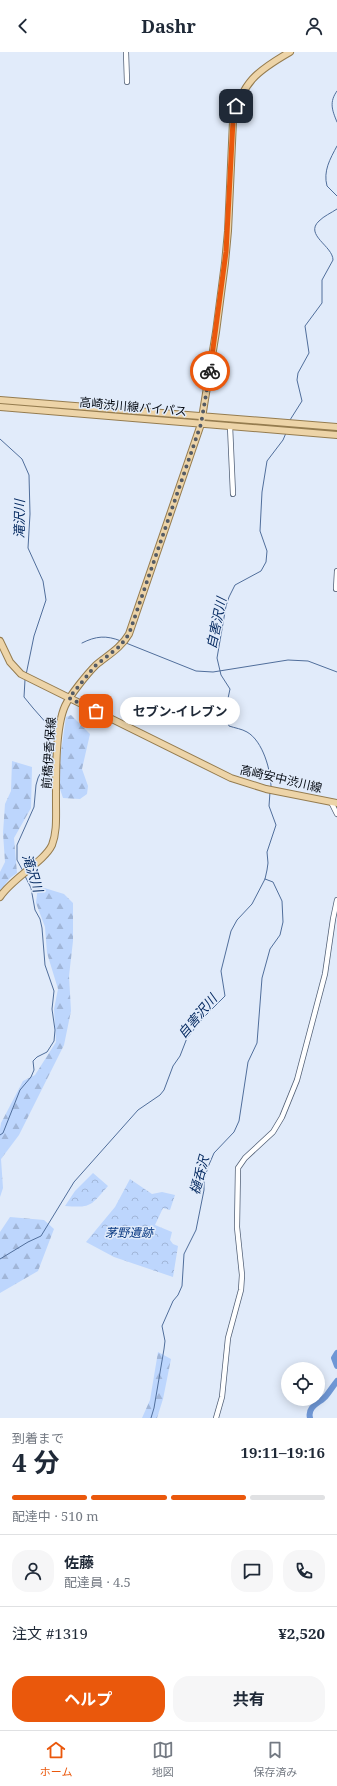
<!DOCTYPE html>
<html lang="ja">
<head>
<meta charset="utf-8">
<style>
	body { margin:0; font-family:"Noto Serif","Noto Sans JP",serif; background:#f6f6f7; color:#1f2937; height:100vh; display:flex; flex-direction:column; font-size:15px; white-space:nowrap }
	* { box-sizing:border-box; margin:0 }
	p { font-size:13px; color:#747a83 }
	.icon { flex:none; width:22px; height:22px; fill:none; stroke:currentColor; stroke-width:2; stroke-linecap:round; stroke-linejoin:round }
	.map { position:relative; height:1366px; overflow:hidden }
	.panel { display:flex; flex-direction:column; background:#fff; flex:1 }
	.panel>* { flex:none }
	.buttons { position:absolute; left:281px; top:1310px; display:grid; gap:8px }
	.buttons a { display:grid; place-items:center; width:44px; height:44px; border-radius:50%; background:#fff; box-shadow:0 2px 10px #0003; font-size:20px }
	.pin { position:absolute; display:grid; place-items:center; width:34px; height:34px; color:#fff; margin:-17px; border-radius:8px; box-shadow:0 2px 6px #0006 }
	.courier { position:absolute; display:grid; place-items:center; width:40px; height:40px; margin:-20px; border:3px solid #ea580c; border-radius:50%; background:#fff; color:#222; box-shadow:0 1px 5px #0007 }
	.bubble { position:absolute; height:28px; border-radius:14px; background:#fff; box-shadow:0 2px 10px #0003; font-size:13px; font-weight:700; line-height:28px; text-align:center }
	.head em { font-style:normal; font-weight:700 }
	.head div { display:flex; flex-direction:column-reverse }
	.head { display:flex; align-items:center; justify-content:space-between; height:68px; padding:0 12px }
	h1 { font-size:26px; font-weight:700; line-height:30px }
	.bar { display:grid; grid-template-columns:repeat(4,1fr); gap:6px 4px; align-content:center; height:48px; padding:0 12px }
	.bar i { height:5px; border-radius:3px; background:#e0e1e3 }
	.bar .selected { background:#ea580c }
	.bar p { grid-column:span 4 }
	.line { display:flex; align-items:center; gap:10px; padding:0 12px; border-top:1px solid #e0e1e3 }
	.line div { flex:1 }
	.round { display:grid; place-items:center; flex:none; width:42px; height:42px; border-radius:16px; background:#f6f6f7 }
	.action { display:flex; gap:8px; margin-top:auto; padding:8px 12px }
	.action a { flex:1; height:46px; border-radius:16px; background:#ea580c; color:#fff; font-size:16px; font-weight:700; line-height:46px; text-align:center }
	.action a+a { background:#f6f6f7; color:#1f2937 }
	header { display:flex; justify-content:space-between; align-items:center; height:52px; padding:0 12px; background:#fff; font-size:18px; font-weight:700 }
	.menu { display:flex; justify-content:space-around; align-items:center; height:56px; border-top:1px solid #e0e1e3; background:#fff; font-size:11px; color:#747a83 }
	.menu a { display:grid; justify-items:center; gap:2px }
	.menu .selected { color:#ea580c }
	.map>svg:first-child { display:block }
	.forest { fill:url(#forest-firs) }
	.park { fill:url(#park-crowns) }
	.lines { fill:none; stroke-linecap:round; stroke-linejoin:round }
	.stream { stroke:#506e9b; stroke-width:1 }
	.river { stroke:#6f97d5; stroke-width:6 }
	.minor-casing { stroke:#536177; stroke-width:6 }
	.major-casing { stroke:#957c4f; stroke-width:8 }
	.minor { stroke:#fff; stroke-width:4.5 }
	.major { stroke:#edd4a8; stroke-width:6 }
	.done { stroke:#545b65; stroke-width:4; stroke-dasharray:0 7.2 }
	.route { stroke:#ea580c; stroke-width:5 }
	.labels { text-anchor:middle; stroke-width:3; stroke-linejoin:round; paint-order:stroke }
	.street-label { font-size:12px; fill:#080d15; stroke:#e1ebfa }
	.park-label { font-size:12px; font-style:italic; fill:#083982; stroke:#e1ebfa }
	.water-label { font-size:13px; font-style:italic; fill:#062b62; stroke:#e1ebfa }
</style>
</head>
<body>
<header><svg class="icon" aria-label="back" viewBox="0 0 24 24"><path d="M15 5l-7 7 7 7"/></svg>Dashr<svg class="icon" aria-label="person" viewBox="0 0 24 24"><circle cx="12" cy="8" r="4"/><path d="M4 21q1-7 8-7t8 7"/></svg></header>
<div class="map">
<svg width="337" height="1366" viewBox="0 0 337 1366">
	<defs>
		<pattern id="forest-firs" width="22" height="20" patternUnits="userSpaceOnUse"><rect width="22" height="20" fill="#bdd6fd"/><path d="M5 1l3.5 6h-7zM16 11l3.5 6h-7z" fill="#a1b6d8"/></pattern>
		<pattern id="park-crowns" width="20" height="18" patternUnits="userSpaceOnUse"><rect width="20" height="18" fill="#bdd6fd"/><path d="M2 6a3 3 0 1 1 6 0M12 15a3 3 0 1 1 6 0" fill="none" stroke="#a1b6d8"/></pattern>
	</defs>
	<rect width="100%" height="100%" fill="#e1ebfa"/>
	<path class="forest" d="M71,663L90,682L82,717L88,734L87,742L80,747L63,746L57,728L66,665Z
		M12,709L32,715L31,756L14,786L17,821L10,826L0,839V820L5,810L3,781L5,752L11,739Z
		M38,834L64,842L73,851V889L69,924L71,959L64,993L19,1083L1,1107L3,1136L0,1145V1077L1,1071L23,1029L35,1023L56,990L54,957L58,937L47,901L45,875L36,851Z
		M10,1165L44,1168L54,1177L38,1219L0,1241V1180Z
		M158,1300L171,1307L163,1347L157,1366H142L150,1348Z"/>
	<path class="park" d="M93,1121L108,1134C90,1154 92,1156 65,1154L75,1139Z
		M130,1127L152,1142L162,1140L175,1143L170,1158L163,1156L155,1173L172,1180L170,1188L173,1192L178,1194L173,1225L114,1205L86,1190L115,1155Z"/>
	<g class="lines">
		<path class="stream" d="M337,39C329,50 332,58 337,70
			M337,94C330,107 323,119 327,134L337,144
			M290,368L302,349L297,328L298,321L309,301L305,274L322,251V228L333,208C333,194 304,183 319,169C324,164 331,161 337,157
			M0,387L22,407L29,423L30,462L28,496L43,529L46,548L34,584L26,623
			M82,591C96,584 106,583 121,589
			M126,591L196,619L213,620L288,608L308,609L337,620
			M271,735C271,719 263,689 247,680C242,677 235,676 229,674L227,667L229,656L227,651L230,637L221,623L217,606L226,554L229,545L235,533L261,519L266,510L267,499L260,479L262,440L267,409L283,388L286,381
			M23,819L17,808V793L34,755L36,733L38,726L40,722L52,715L53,712L48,673L33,656L24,645L25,628
			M0,1083L3,1081L20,1038L31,1025L34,1018L33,1009L37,1005L47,1000L54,989L55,978L52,957L54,939L45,913L42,876L40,867L35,858L31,836L25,824
			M0,1207L28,1190L41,1184L74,1130L138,1058L160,1043L164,1038L173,1014L180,1004L187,986L203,966L225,944L221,919L231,879L237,868L252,852L265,827L267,818L268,811L267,800L276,773L269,754L270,740
			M151,1366L154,1356L164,1297L165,1289L162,1274L173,1249L178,1243L182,1234L184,1202L196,1178L204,1138V1128L208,1115L214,1101L234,1080L239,1069L248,1010L257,991L262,926L270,897L280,883L283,870L282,849L273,830L265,827"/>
		<path class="river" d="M337,1301L334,1306L337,1314
			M310,1366C307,1354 320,1351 326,1344C330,1339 333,1334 337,1329"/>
		<defs>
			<path id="minor" d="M126,0L127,30
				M230,374L233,442
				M336,537L337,519
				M331,750L337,762
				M216,1366L222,1345L228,1286L241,1238L242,1223L237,1175L238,1116L245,1106L273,1080L282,1065L297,1028L325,922L333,867L337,848"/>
			<path id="major" d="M0,348L337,375
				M0,355L337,383
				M0,589L10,610L21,622L231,726L266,737L337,751
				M0,845C12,826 44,810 52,793C57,780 56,766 56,751C56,727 55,676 65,654C70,643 87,622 96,613C108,603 121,596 129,582L201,372L216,280L225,211L228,179L233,69C242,30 257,19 290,0"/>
		</defs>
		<use href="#minor" class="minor-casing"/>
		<use href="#major" class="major-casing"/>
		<use href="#minor" class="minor"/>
		<use href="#major" class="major"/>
	</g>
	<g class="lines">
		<path class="done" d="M96,659L69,646L95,614L120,594L129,582L201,372L210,319"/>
		<path class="route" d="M210,319L226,200L233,69L236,54"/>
	</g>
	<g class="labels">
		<g class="street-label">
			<text transform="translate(133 355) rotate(5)" y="4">高崎渋川線バイパス</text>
			<text transform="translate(49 701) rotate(-86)" y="4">前橋伊香保線</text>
			<text transform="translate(281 727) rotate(13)" y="4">高崎安中渋川線</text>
		</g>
		<g class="park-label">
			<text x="129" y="1185">茅野遺跡</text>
		</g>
		<g class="water-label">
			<text transform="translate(19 467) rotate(-89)" y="5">滝沢川</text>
			<text transform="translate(216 571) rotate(-78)" y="5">自害沢川</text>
			<text transform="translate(33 821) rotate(72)" y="5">滝沢川</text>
			<text transform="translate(197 964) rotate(-50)" y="5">自害沢川</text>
			<text transform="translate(199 1123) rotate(-75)" y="5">樋呑沢</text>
		</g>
	</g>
</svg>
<div class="buttons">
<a><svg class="icon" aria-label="locate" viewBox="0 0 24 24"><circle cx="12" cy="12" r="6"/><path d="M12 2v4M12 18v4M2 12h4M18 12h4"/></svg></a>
</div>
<div class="pin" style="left:96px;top:659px;background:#ea580c"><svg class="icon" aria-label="bag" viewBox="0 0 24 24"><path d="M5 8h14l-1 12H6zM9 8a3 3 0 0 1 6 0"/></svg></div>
<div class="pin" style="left:236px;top:54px;background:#1f2937"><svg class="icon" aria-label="home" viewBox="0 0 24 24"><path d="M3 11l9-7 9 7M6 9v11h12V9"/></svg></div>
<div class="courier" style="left:210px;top:319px"><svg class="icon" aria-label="bike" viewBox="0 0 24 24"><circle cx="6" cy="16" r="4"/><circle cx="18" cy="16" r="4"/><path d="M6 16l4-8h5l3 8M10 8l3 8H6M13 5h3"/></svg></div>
<div class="bubble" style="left:120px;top:645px;width:120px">セブン-イレブン</div>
</div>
<section class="panel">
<div class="head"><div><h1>4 分</h1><p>到着まで</p></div><em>19:11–19:16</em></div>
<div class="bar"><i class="selected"></i><i class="selected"></i><i class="selected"></i><i></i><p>配達中 · 510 m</p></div>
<div class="line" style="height:72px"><a class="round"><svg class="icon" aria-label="person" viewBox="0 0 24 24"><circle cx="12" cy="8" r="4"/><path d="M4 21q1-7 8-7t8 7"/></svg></a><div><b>佐藤</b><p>配達員 · 4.5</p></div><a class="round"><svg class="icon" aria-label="chat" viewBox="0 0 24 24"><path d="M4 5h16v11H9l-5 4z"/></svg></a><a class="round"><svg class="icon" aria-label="phone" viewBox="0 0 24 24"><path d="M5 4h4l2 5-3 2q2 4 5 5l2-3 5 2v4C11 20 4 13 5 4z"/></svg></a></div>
<div class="line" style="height:52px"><div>注文 #1319</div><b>¥2,520</b></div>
<div class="action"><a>ヘルプ</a><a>共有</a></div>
</section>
<nav class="menu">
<a class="selected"><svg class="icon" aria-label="home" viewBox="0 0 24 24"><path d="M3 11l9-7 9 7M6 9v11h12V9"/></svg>ホーム</a>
<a><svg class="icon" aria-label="map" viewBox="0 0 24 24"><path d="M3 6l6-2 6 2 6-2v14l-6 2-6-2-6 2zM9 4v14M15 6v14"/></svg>地図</a>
<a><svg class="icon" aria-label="saved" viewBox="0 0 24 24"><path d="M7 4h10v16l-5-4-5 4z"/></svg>保存済み</a>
</nav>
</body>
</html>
